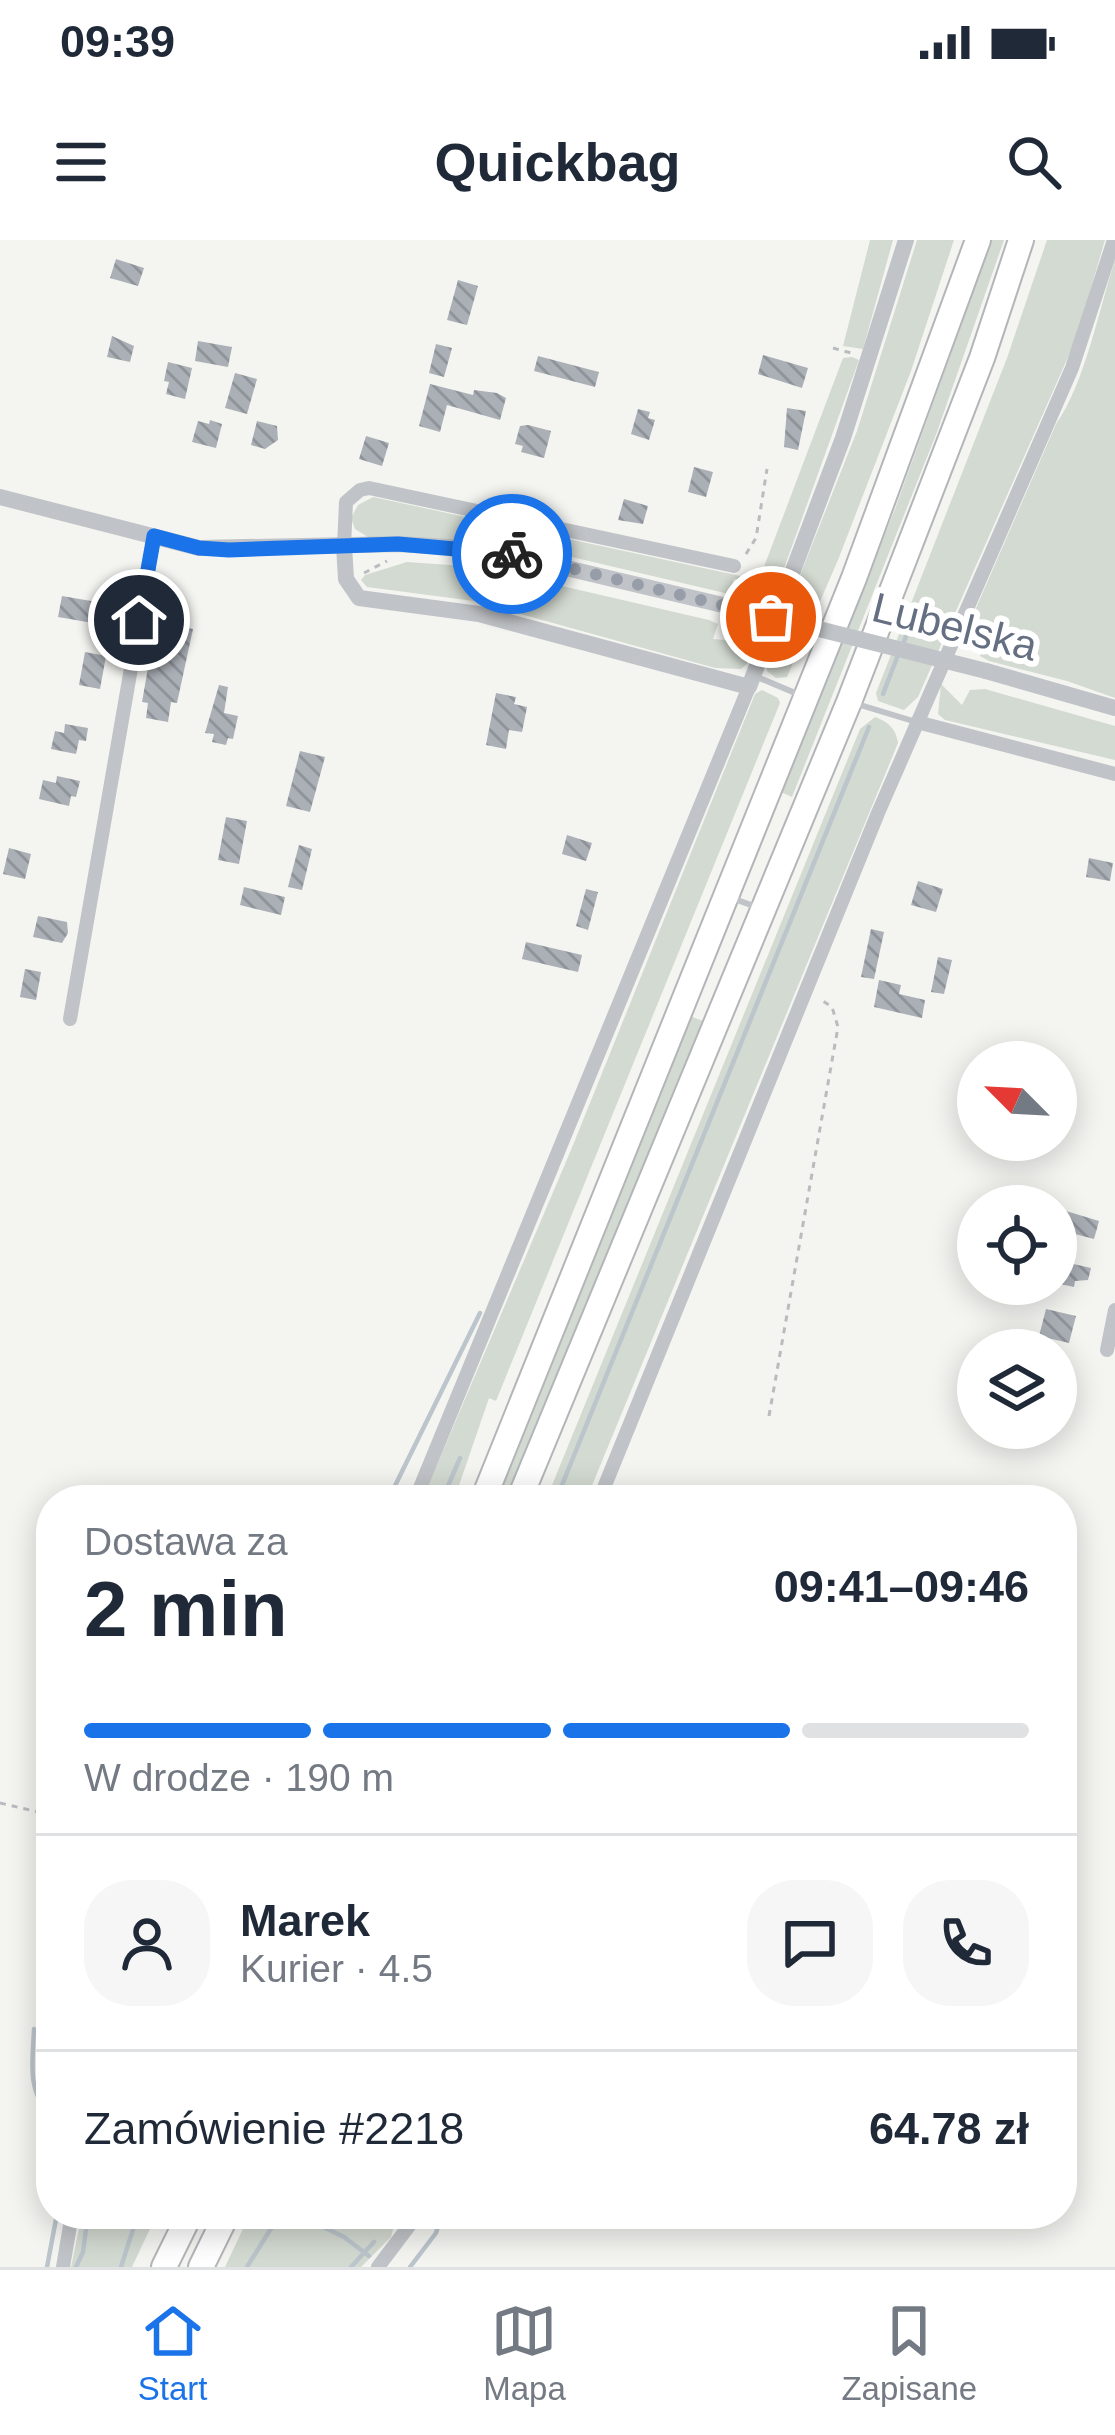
<!DOCTYPE html>
<html lang="pl">
<head>
<meta charset="utf-8">
<style>
	body { margin:0; font-family:Helvetica,sans-serif; background:#f6f6f7; color:#1f2937; height:100vh; display:flex; flex-direction:column; font-size:45px; white-space:nowrap }
	* { box-sizing:border-box; margin:0 }
	p { font-size:39px; color:#747a83 }
	.icon { flex:none; width:66px; height:66px; fill:none; stroke:currentColor; stroke-width:2; stroke-linecap:round; stroke-linejoin:round }
	.map { position:relative; flex:1; overflow:hidden }
	.panel { position:absolute; left:36px; top:1245px; width:1041px; height:744px; display:flex; flex-direction:column; background:#fff; border-radius:48px; box-shadow:0 6px 30px #0003 }
	.panel>* { flex:none }
	.needle { width:78px; rotate:294deg }
	.buttons { position:absolute; left:957px; top:801px; display:grid; gap:24px }
	.buttons a { display:grid; place-items:center; width:120px; height:120px; border-radius:50%; background:#fff; box-shadow:0 6px 30px #0003; font-size:60px }
	.pin { position:absolute; display:grid; place-items:center; width:102px; height:102px; color:#fff; margin:-51px; border:6px solid #fff; border-radius:50%; box-shadow:0 3px 12px #0007 }
	.courier { position:absolute; display:grid; place-items:center; width:120px; height:120px; margin:-60px; border:9px solid #1a73e8; border-radius:50%; background:#fff; color:#222; box-shadow:0 3px 15px #0007 }
	.summary em { font-style:normal; font-weight:700 }
	.summary div { display:flex; flex-direction:column-reverse }
	.summary { display:flex; align-items:center; justify-content:space-between; height:204px; padding:0 48px }
	h1 { font-size:78px; font-weight:700; line-height:90px }
	.bar { display:grid; grid-template-columns:repeat(4,1fr); gap:18px 12px; align-content:center; height:144px; padding:0 48px }
	.bar i { height:15px; border-radius:9px; background:#e0e1e3 }
	.bar .selected { background:#1a73e8 }
	.bar p { grid-column:span 4 }
	.line { display:flex; align-items:center; gap:30px; padding:0 48px; border-top:3px solid #e0e1e3 }
	.line div { flex:1 }
	.round { display:grid; place-items:center; flex:none; width:126px; height:126px; border-radius:48px; background:#f6f6f7 }
	.status { display:flex; justify-content:space-between; align-items:center; height:84px; padding:0 60px; background:#fff; direction:ltr }
	.status svg { height:33px; fill:currentColor }
	header { display:flex; justify-content:space-between; align-items:center; height:156px; padding:0 48px; background:#fff; font-size:54px; font-weight:700 }
	.tabs { display:flex; justify-content:space-around; align-items:center; height:168px; border-top:3px solid #e0e1e3; background:#fff; font-size:33px; color:#747a83 }
	.tabs a { display:grid; justify-items:center; gap:6px }
	.tabs .selected { color:#1a73e8 }
	.map>svg:first-child { display:block }
	.green { fill:#d3dad1 }
	.lines { fill:none; stroke-linecap:round; stroke-linejoin:round }
	.stream { stroke:#bcc5cc; stroke-width:4.5 }
	.building { fill:url(#building-back-hatch) }
	.motorway-casing { stroke:#b3b5b9; stroke-width:28 }
	.path { stroke:#babbbe; stroke-width:3; stroke-dasharray:6 6; stroke-linecap:butt }
	.service { stroke:#c0c3c7; stroke-width:6 }
	.minor { stroke:#c0c3c7; stroke-width:14 }
	.tertiary { stroke:#c0c3c7; stroke-width:16 }
	.motorway { stroke:#fff; stroke-width:24 }
	.tertiary-bridge { stroke:#c0c3c7; stroke-width:16 }
	.done { stroke:#979ea9; stroke-width:12; stroke-dasharray:0 21.6 }
	.route { stroke:#1a73e8; stroke-width:15 }
	.labels { text-anchor:middle; stroke-width:12; stroke-linejoin:round; paint-order:stroke }
	.street-label { font-size:42px; fill:#656f82; stroke:#fff }
</style>
</head>
<body>
<div class="status"><b>09:39</b><svg viewBox="0 0 49 12"><path d="M0 12V9h3v3zM5 12V6h3v6zM10 12V3h3v9zM15 12V0h3v12zM26 1h20v11H26zM47 4h2v5h-2z"/></svg></div>
<header><svg class="icon" aria-label="menu" viewBox="0 0 24 24"><path d="M4 6h16M4 12h16M4 18h16"/></svg>Quickbag<svg class="icon" aria-label="search" viewBox="0 0 24 24"><circle cx="10" cy="10" r="6"/><path d="M15 15l6 6"/></svg></header>
<div class="map">
<svg width="1115" height="2027" viewBox="0 0 1115 2027">
	<defs>
		<pattern id="building-back-hatch" width="6" height="6" patternUnits="userSpaceOnUse" patternTransform="scale(3)"><rect width="6" height="6" fill="#abb0b7"/><path d="M-1 5l2 2M0 0l6 6M5-1l2 2" fill="none" stroke="#8f939a"/></pattern>
	</defs>
	<rect width="100%" height="100%" fill="#f4f5f1"/>
	<path class="green" d="M870,0H893L863,109L843,106Z
		M917,0H954L911,131L838,320L787,437L776,438L767,431V419L857,191Z
		M992,0H1004L937,192L792,557L781,552L895,269Z
		M1047,0H1105L1076,99L918,457L904,470L878,461L876,453L1007,118Z
		M1115,20V458L1067,441L989,421L980,416L985,398L960,405L1056,184C1085,143 1099,69 1115,20Z
		M852,117L859,120L751,420L741,429L715,428L474,361L367,347L361,340L365,335L407,322L480,327L709,380L718,384L713,399L725,400L738,392L749,356L741,340L734,339L729,354L504,301L368,297L355,289L351,278L358,265L373,257L759,340L843,118Z
		M941,444L962,465L970,450L985,449L1115,486V520L945,480L938,474Z
		M762,450L778,458L780,463L496,1161L489,1158L454,1260H422L571,910L755,454Z
		M875,477C889,482 896,489 898,503L586,1260H546L860,489Z
		M690,776L703,781L507,1260H493Z
		M82,1974H157L132,2027H71Z
		M250,1974H397L391,1997L361,2027H225Z"/>
	<g class="lines">
		<path class="stream" d="M903,404L913,378
			M883,454L898,415
			M388,1260L480,1073
			M442,1260L460,1218
			M556,1260L869,487
			M34,1789C33,1818 26,1854 51,1873
			M297,1974L344,1997L369,2016
			M47,2027L57,1974
			M76,2027L83,2012L88,1974
			M121,2027L138,1974
			M247,2027L280,1974
			M351,2027L374,2002
			M410,2027L436,1993L442,1974"/>
	</g>
	<path class="building" d="M116,19L144,28L138,46L110,38Z
		M458,40L478,46L467,85L447,80Z
		M112,96L134,106L130,122L107,117Z
		M198,101L232,107L228,127L195,121Z
		M436,104L452,108L444,137L429,133Z
		M763,115L808,128L802,148L758,134Z
		M538,116L599,132L595,147L534,131Z
		M168,122L192,128L185,159L166,154L169,142L164,141Z
		M235,133L257,139L247,174L225,168Z
		M430,144L473,155L474,150L497,153L506,158L500,180L447,165L440,192L419,186Z
		M787,168L806,171L798,210L784,207Z
		M638,169L650,172L648,178L655,180L649,200L631,194Z
		M210,180L222,184L216,208L192,202L198,181L209,184Z
		M257,181L277,186L278,200L265,209L251,205Z
		M528,185L551,191L544,218L521,212L523,206L515,204L520,186Z
		M366,196L389,203L382,226L359,219Z
		M694,227L713,232L706,257L688,252Z
		M624,259L648,266L643,284L618,280Z
		M62,356L120,366L116,387L58,377Z
		M156,382L193,389L177,463L171,462L168,482L146,478L148,463L142,462Z
		M85,412L106,416L100,449L79,445Z
		M219,445L228,447L224,473L238,476L233,499L228,498L226,505L212,502L214,494L205,493Z
		M496,453L516,457L514,464L527,467L522,492L509,490L506,509L486,505Z
		M65,484L88,488L86,501L79,500L76,514L51,509L55,491L64,493Z
		M300,511L325,517L310,572L286,566Z
		M57,536L80,541L76,557L71,556L69,566L39,559L43,540L56,543Z
		M226,577L247,581L239,624L218,620Z
		M567,595L592,603L586,621L562,614Z
		M299,605L312,609L302,650L288,647Z
		M9,608L31,614L25,639L3,634Z
		M1089,618L1113,623L1110,641L1086,637Z
		M918,641L943,649L936,672L911,665Z
		M244,647L285,657L281,675L240,665Z
		M586,649L598,652L588,690L576,686Z
		M38,676L67,682L68,693L62,703L33,697Z
		M871,689L884,692L874,739L861,737Z
		M526,702L582,715L578,732L522,719Z
		M938,717L952,720L944,754L931,752Z
		M25,729L41,732L36,760L20,757Z
		M879,740L901,745L899,754L925,760L922,778L874,767Z
		M1056,968L1099,981L1094,999L1056,989Z
		M1056,1020L1091,1028L1088,1040L1075,1041L1074,1047L1056,1043Z
		M1046,1069L1076,1076L1069,1103L1039,1096Z"/>
	<g class="lines">
		<defs>
			<path id="motorway" d="M483,1260L854,338L978,0
				M519,1260L849,462L982,118L1021,0
				M164,2027L190,1974
				M201,2027L227,1974"/>
		</defs>
		<use href="#motorway" class="motorway-casing"/>
		<path class="path" d="M833,108L851,113
			M746,314L756,298L767,229
			M364,333L387,321
			M769,1176L838,787L832,767L820,759
			M0,1563L51,1575"/>
		<path class="service" d="M757,437L800,455
			M857,464L913,481
			M732,658L759,668"/>
		<path class="minor" d="M344,306L346,262L360,250L369,248L734,326
			M917,482L1115,534
			M70,779L154,296
			M1107,1110L1115,1070
			M415,1260L749,447
			M599,1260L878,573L1072,128L1114,0
			M63,2027L72,1974
			M378,2027L418,1974"/>
		<path class="tertiary" d="M0,257L199,308L398,304L486,309L727,366
			M344,306L346,339L359,358L479,374L749,447L843,198L906,0
			M986,431L1115,468"/>
		<use href="#motorway" class="motorway"/>
		<path class="tertiary-bridge" d="M727,366L986,431"/>
	</g>
	<g class="lines">
		<path class="done" d="M512,314L771,377"/>
		<path class="route" d="M139,380L154,296L199,308L229,310L398,304L512,314"/>
	</g>
	<g class="labels">
		<g class="street-label">
			<text transform="translate(955 386) rotate(14)" y="15">Lubelska</text>
		</g>
	</g>
</svg>
<div class="buttons">
<a><svg class="needle" viewBox="-14 -14 28 28"><path d="M0-13l5 13h-10z" fill="#e53935"/><path d="M0 13l5-13h-10z" fill="#747a83"/></svg></a>
<a><svg class="icon" aria-label="locate" viewBox="0 0 24 24"><circle cx="12" cy="12" r="6"/><path d="M12 2v4M12 18v4M2 12h4M18 12h4"/></svg></a>
<a><svg class="icon" aria-label="layers" viewBox="0 0 24 24"><path d="M12 4l9 5-9 5-9-5zM3 14l9 5 9-5"/></svg></a>
</div>
<div class="pin" style="left:771px;top:377px;background:#ea580c"><svg class="icon" aria-label="bag" viewBox="0 0 24 24"><path d="M5 8h14l-1 12H6zM9 8a3 3 0 0 1 6 0"/></svg></div>
<div class="pin" style="left:139px;top:380px;background:#1f2937"><svg class="icon" aria-label="home" viewBox="0 0 24 24"><path d="M3 11l9-7 9 7M6 9v11h12V9"/></svg></div>
<div class="courier" style="left:512px;top:314px"><svg class="icon" aria-label="bike" viewBox="0 0 24 24"><circle cx="6" cy="16" r="4"/><circle cx="18" cy="16" r="4"/><path d="M6 16l4-8h5l3 8M10 8l3 8H6M13 5h3"/></svg></div>
<section class="panel">
<div class="summary"><div><h1>2 min</h1><p>Dostawa za</p></div><em>09:41–09:46</em></div>
<div class="bar"><i class="selected"></i><i class="selected"></i><i class="selected"></i><i></i><p>W drodze · 190 m</p></div>
<div class="line" style="height:216px"><a class="round"><svg class="icon" aria-label="person" viewBox="0 0 24 24"><circle cx="12" cy="8" r="4"/><path d="M4 21q1-7 8-7t8 7"/></svg></a><div><b>Marek</b><p>Kurier · 4.5</p></div><a class="round"><svg class="icon" aria-label="chat" viewBox="0 0 24 24"><path d="M4 5h16v11H9l-5 4z"/></svg></a><a class="round"><svg class="icon" aria-label="phone" viewBox="0 0 24 24"><path d="M5 4h4l2 5-3 2q2 4 5 5l2-3 5 2v4C11 20 4 13 5 4z"/></svg></a></div>
<div class="line" style="height:156px"><div>Zamówienie #2218</div><b>64.78 zł</b></div>
</section>
</div>
<nav class="tabs">
<a class="selected"><svg class="icon" aria-label="home" viewBox="0 0 24 24"><path d="M3 11l9-7 9 7M6 9v11h12V9"/></svg>Start</a>
<a><svg class="icon" aria-label="map" viewBox="0 0 24 24"><path d="M3 6l6-2 6 2 6-2v14l-6 2-6-2-6 2zM9 4v14M15 6v14"/></svg>Mapa</a>
<a><svg class="icon" aria-label="saved" viewBox="0 0 24 24"><path d="M7 4h10v16l-5-4-5 4z"/></svg>Zapisane</a>
</nav>
</body>
</html>
